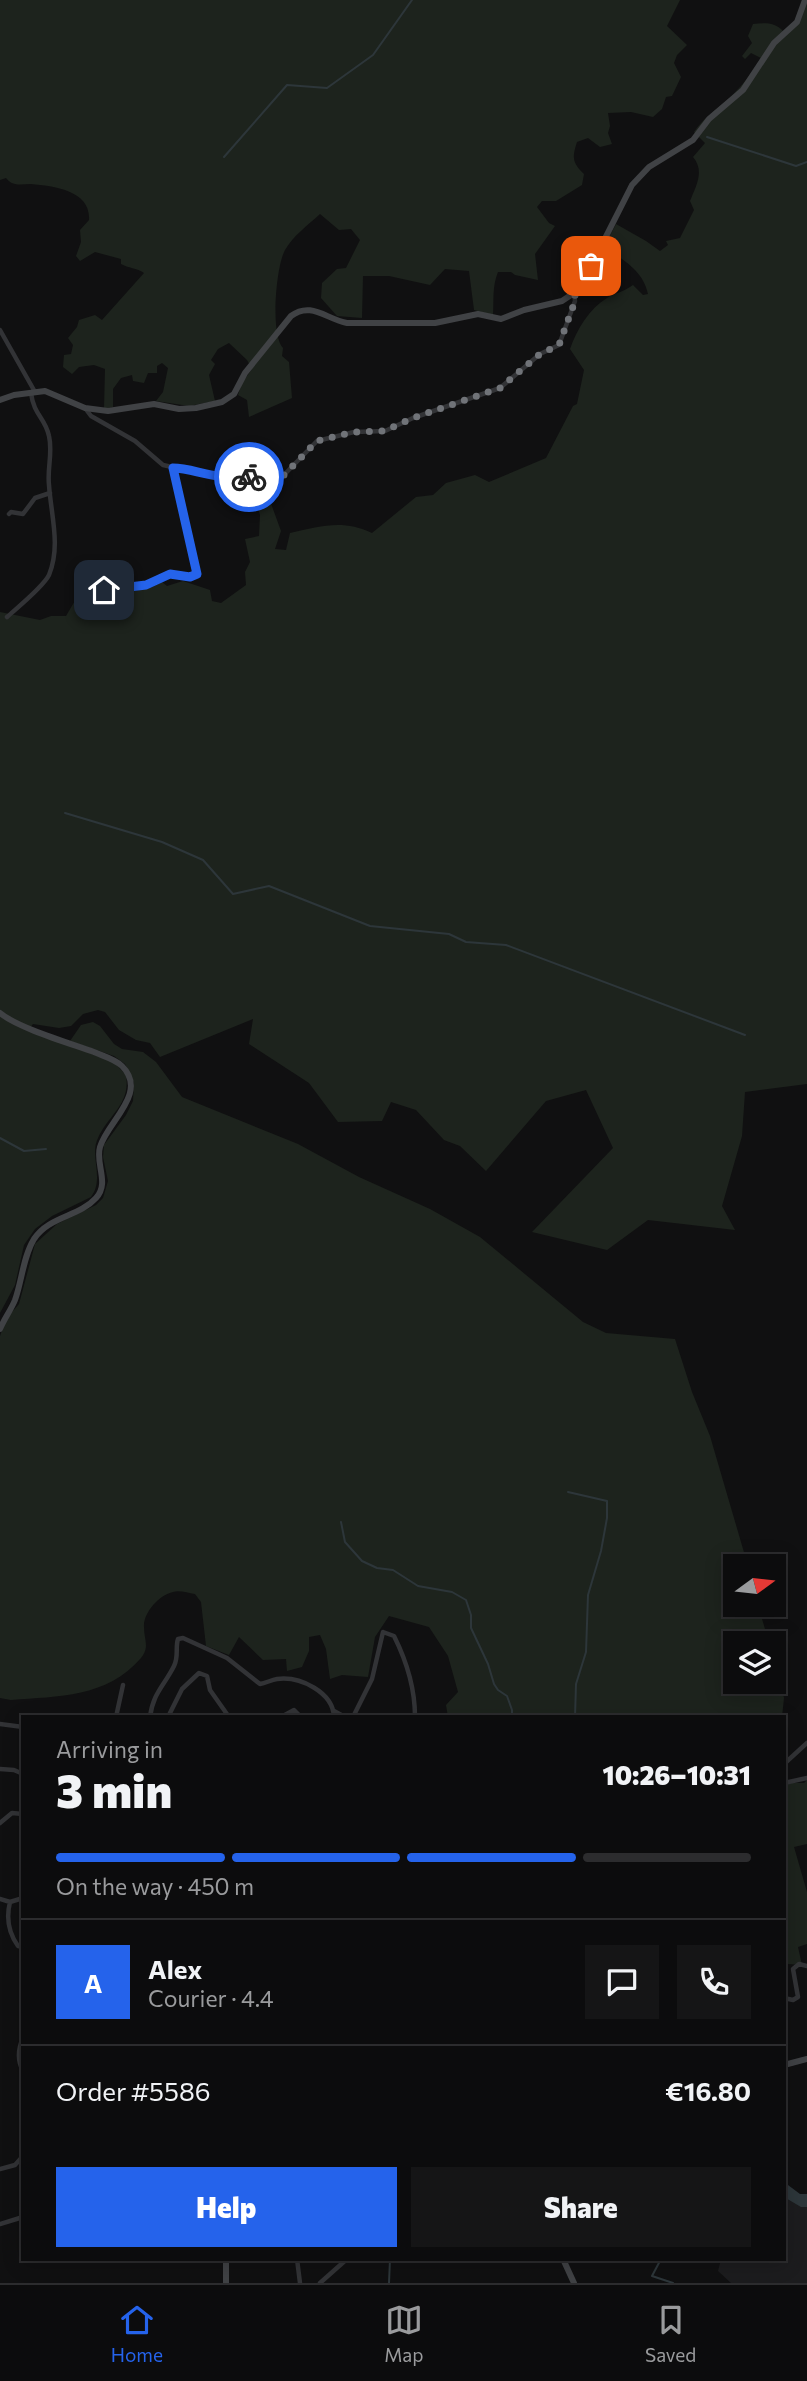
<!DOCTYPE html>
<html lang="en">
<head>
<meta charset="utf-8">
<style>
	body { margin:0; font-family:Commissioner,sans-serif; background:#151516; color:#f1f3f6; height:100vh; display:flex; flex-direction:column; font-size:26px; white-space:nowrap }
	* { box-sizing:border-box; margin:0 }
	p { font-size:23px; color:#9a9b9d }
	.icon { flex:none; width:38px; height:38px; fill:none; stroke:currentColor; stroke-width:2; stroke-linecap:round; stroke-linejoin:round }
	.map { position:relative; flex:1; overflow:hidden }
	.side { position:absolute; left:21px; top:1715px; width:765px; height:546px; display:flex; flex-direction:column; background:#0c0c0d; border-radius:0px; box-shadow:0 4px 18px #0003,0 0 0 2px #2c2c2e }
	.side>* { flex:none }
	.needle { width:46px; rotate:75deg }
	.controls { position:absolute; left:723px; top:1554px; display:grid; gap:14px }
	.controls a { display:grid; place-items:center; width:63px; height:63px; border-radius:0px; background:#0c0c0d; box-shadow:0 4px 18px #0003,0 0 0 2px #2c2c2e; font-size:35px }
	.pin { position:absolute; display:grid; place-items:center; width:60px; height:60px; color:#fff; margin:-30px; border-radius:14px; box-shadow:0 4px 10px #0006 }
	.courier { position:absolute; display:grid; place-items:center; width:70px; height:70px; margin:-35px; border:5px solid #2563eb; border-radius:50%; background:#fff; color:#222; box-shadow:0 2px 9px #0007 }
	.summary em { font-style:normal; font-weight:800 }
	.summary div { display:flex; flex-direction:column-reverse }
	.summary { display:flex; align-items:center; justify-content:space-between; height:119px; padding:0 35px }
	h1 { font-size:46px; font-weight:800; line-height:52px }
	.bar { display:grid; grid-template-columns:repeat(4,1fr); gap:10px 7px; align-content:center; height:84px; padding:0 35px }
	.bar i { height:9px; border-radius:5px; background:#2c2c2e }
	.bar .current { background:#2563eb }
	.bar p { grid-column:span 4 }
	.line { display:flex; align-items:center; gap:18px; padding:0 35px; border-top:2px solid #2c2c2e }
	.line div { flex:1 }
	.round { display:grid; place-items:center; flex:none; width:74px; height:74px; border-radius:0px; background:#151516 }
	.button { display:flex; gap:14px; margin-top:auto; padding:14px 35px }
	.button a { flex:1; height:80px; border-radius:0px; background:#2563eb; color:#fff; font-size:28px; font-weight:800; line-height:80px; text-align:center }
	.button a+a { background:#151516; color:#f1f3f6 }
	.tab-bar { display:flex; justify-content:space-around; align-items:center; height:98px; border-top:2px solid #2c2c2e; background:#0c0c0d; font-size:19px; color:#9a9b9d }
	.tab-bar a { display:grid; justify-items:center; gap:4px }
	.tab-bar .current { color:#2563eb }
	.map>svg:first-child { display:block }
	.built { fill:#1c1c1e }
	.green { fill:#1d231d }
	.water { fill:#2d363a }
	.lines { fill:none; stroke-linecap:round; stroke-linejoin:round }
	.stream { stroke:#2d363a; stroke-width:2 }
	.street { stroke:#323336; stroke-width:4.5 }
	.secondary { stroke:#404245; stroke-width:6 }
	.done { stroke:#707378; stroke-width:7; stroke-dasharray:0 12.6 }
	.route { stroke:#2563eb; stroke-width:9 }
</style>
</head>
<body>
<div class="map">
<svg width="807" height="2283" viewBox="0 0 807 2283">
	<rect width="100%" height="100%" fill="#101011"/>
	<path class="built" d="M784,2196L807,2201V2283H731L718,2271L721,2259H784Z"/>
	<path class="green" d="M0,0H680L667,26L687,45L677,55L674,63L681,77L672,96L666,97L662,109L653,117L631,112L608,113L610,126L608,133L612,144L600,147L588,138L577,142C572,157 572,163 584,174L582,185L556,201H542L537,207L549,223L555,226L535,254L538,280L515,275L511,272H498C492,287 494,299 493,315L474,310L469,271L445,269L430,285L389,276H363L362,318L337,316L321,298L322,283L337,269L346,268L360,240L351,229L339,230L320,214C308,225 293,236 285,250C276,266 270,335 283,348L282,356L289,362L292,398L249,417L247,400L238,395L242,383L252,369L247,360L229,343L218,349L211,360L215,364L209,375L215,401L189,406L156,401L163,392L168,368L162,363L157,366V373H148L144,383L133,381L132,375L121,378L113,389V407L104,409L105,369L94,365L79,367L72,374L63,367L64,355L71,354L73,345L68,338L77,327L79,320L95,315L102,320L144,273C137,268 128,268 121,264V259L95,252L80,261L76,256L81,242L80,230L89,220C91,191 55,186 31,184C21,184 13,187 6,178L0,180Z
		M807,0V1084L745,1092L742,1136L722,1206L735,1230L648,1220L607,1250L532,1232L613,1148L586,1090L546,1101L486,1171L460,1146L444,1140L416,1110L391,1102L382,1121L338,1122L309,1083L249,1044L253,1019L160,1057L150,1043L136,1040L119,1030L105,1012L98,1010L83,1014L71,1026L59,1028L33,1024L28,1030L111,1059L126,1075C131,1104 108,1115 98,1138C89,1156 105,1178 91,1197L52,1216L35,1229L24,1245L15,1285L0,1313V612L40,620L51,616H66L76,599L85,597L91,601L152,587L162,582L167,586L183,581L210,590L212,601L221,603L246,585L245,572L250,562L245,539L259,536L260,515L256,502L247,506L244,499L260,484L265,487L281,531L275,549L286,550L290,533C321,526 343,519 372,533L416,497L433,495L446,483L475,475L489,482L546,458L573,406L577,404L584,370L570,349C577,329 589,309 607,298C617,292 622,293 633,285L643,295L648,294C643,270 623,260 604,247L616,224L646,241L660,251L668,245L666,241L680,238L694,210L690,201C696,186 705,171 693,157L705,143L694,132C703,119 714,111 726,101C739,90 753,72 761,58L751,53L745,59L742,56L752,43L748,36L753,24C765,23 774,22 783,31L795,23Z
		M93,1022L100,1026L114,1044L122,1049L143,1052L156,1062L182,1097L298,1144L359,1177L430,1209L480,1237L583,1322L606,1333L675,1339L692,1392L710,1436L748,1566H735V1605H758L769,1643H735V1682H774V1660L784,1698L782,1717H448L446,1705L458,1692L448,1656L429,1627L389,1616L375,1637L368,1677L342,1675L330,1679L326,1649L320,1635L309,1637V1651L302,1667L287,1671L286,1659L263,1660L239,1637L229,1655L206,1646L201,1602L195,1594C188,1593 179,1590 173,1592C159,1595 143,1613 144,1627C144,1640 150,1647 141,1658C106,1698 59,1696 11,1700L0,1698V1336L6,1319L19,1304L35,1244L57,1224L96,1205L103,1198L108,1181L103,1157L104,1145L126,1115L133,1101L134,1083L125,1064L114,1056L70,1041L81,1025Z
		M807,1780V1844L794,1847L807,1892V1944L798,1947L802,1965L788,1964L784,1957V1783H804Z"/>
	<path class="water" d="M784,2182L800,2194H807V2207H801L784,2197Z"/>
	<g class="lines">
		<path class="stream" d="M707,137L796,166L807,162
			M224,157L287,85L327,88L373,55L412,0
			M65,813L162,842L203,860L233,894L269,886L370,926L449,934L466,942L506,945L745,1035
			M0,1138L24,1151L46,1149
			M568,1492L607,1501V1518L601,1551L588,1595L586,1652L576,1684L575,1717
			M341,1522L345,1542L362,1561L377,1568L393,1570L418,1586L452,1592L466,1600L471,1615V1628L488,1664L494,1684L498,1690L507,1696L512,1710V1717
			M661,2259L652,2276L673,2283
			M389,2283L390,2259"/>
		<path class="street" d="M0,330L35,392
			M85,408L91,416L135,441L163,465L208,475H243L258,481L271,482L282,477L317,441L354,432L385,431L413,418L500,388L540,354L559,345L575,301L574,293
			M9,514L11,512L23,514L35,498L50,493
			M93,593L146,585L170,574L190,577L197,574L173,468
			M7,617C18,607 43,587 49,575C61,546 51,515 49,485C47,468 53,453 49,436C45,417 34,416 31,393
			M334,1711L345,1717
			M116,1717L123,1685
			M150,1717C153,1693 164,1686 174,1666C179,1656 175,1648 178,1639L183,1638L227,1658L260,1684C266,1683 271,1680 277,1679C300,1676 333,1692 334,1717
			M168,1717L182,1689L199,1673L207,1676L210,1690L229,1717
			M281,1717L294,1710L301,1717
			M353,1717L372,1679L383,1632L394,1636C407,1662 415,1688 415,1717
			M0,1724L23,1727
			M784,1764L807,1743
			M0,1769L14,1770L23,1774
			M784,1783L807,1778
			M0,1823L12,1813L23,1814
			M0,1899L10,1902
			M10,1902C6,1918 8,1932 18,1946L23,1947
			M10,1902L23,1898
			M784,1998L793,2000L798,1997L793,1969L799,1964L807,1966
			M23,2038C18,2049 17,2060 23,2071
			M0,2169L15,2165L23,2156
			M0,2224L23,2217
			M297,2259L300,2283
			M320,2283L347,2259"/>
		<path class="secondary" d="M0,400L14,395L45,391L85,408L108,411L154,404L179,409L196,408L222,402L234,394L245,373L291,316C311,301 326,319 347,323H435L478,314L501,319L524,310L562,301L574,293L584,280L632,185L649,167L693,140L709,119L743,90L774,43L797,22L805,0
			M0,1013C18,1028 69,1043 94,1052C103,1056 115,1059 122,1066C149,1093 107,1122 100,1147C95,1164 110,1183 96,1198C79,1217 49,1216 34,1239C23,1257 22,1281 15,1300C11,1310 4,1319 0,1329
			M784,2065L807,2059
			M226,2259V2283
			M563,2259L574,2283"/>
	</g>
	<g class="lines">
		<path class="done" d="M249,477L258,481L271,482L282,477L317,441L354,432L384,431L413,418L500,388L540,354L559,345L575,301V293L591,266"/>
		<path class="route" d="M104,590L146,585L170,574L190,577L197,574L173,468C189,468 204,475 220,476C230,477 239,474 249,477"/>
	</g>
</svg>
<div class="controls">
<a><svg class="needle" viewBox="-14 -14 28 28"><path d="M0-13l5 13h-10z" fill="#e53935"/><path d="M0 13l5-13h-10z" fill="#9a9b9d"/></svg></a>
<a><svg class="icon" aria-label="layers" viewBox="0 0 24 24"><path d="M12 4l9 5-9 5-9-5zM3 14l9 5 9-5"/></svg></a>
</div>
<div class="pin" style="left:591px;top:266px;background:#ea580c"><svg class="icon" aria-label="bag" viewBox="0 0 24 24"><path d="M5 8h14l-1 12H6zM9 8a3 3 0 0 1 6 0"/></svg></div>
<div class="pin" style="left:104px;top:590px;background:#1f2937"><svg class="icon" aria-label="home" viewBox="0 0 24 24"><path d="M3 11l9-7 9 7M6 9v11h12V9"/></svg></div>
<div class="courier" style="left:249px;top:477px"><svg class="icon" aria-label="bike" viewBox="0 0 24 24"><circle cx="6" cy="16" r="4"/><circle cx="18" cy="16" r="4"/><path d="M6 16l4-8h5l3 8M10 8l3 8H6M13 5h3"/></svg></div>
<section class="side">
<div class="summary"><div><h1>3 min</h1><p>Arriving in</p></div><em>10:26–10:31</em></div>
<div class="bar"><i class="current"></i><i class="current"></i><i class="current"></i><i></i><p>On the way · 450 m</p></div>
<div class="line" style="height:126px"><b class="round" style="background:#2563eb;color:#fff">A</b><div><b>Alex</b><p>Courier · 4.4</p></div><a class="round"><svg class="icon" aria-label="chat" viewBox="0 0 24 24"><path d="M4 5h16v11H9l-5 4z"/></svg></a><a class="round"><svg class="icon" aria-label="phone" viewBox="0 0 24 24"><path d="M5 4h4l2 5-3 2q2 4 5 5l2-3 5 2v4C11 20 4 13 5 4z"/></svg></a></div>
<div class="line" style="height:91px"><div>Order #5586</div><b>€16.80</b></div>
<div class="button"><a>Help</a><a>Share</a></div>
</section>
</div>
<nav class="tab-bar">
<a class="current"><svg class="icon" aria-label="home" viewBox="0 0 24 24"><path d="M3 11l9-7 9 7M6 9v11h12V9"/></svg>Home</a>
<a><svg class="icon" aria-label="map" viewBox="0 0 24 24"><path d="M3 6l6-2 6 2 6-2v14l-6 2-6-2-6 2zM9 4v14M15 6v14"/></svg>Map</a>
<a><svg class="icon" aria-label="saved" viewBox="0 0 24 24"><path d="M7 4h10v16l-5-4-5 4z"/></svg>Saved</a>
</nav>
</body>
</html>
